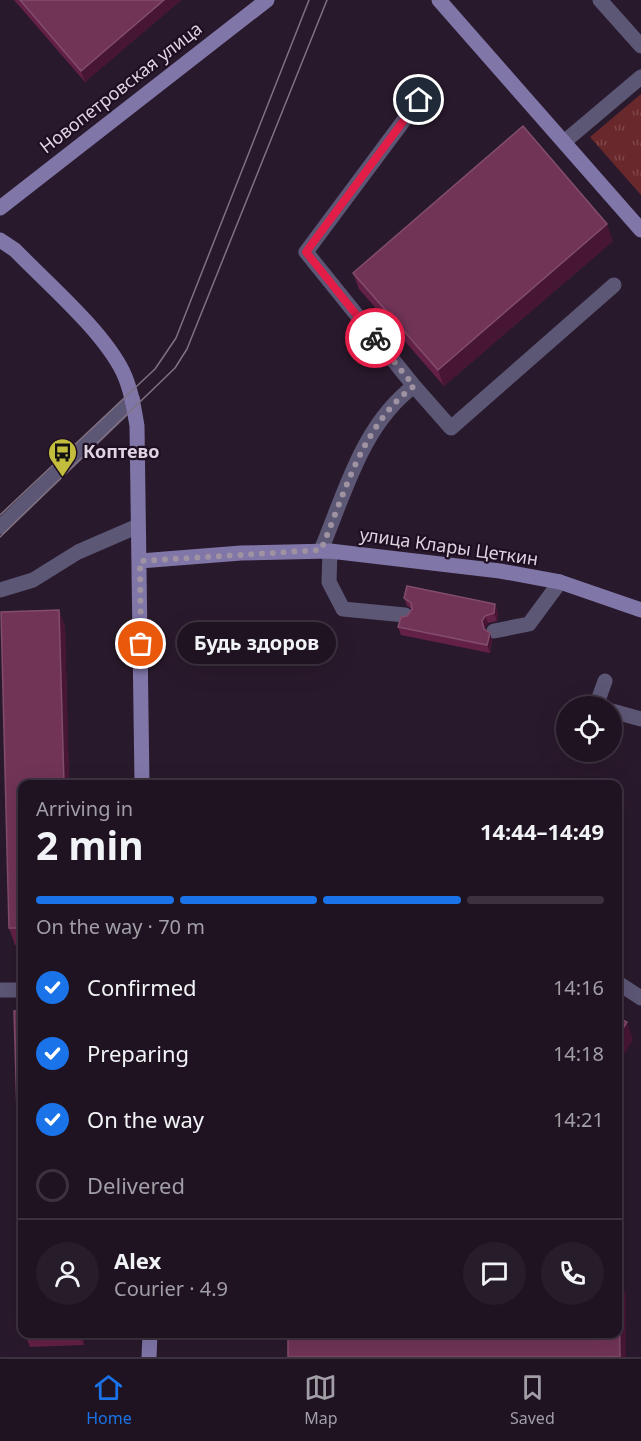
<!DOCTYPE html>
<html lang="en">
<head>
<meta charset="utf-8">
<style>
	body { margin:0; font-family:"Noto Sans",sans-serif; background:#271c2a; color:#f1f3f6; height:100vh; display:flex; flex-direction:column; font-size:22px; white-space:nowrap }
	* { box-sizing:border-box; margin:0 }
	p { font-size:20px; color:#a19ea5 }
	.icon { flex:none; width:33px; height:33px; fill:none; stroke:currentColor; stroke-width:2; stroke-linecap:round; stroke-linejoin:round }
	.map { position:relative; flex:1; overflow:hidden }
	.panel { position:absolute; left:18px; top:780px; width:604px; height:558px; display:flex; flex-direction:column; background:#1f1321; border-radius:12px; box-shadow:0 6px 24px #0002,0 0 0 2px #3c323f }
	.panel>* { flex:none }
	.fabs { position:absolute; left:556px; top:696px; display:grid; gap:12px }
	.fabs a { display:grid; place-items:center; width:66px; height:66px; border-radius:50%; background:#1f1321; box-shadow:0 6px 24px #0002,0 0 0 2px #3c323f; font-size:30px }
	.pin { position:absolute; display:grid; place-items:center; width:51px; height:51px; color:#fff; margin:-26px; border:3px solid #fff; border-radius:50%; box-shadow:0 2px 6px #0007 }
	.courier { position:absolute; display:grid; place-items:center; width:60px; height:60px; margin:-30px; border:4px solid #e11d48; border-radius:50%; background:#fff; color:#222; box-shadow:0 2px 8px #0007 }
	.bubble { position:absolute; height:42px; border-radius:21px; background:#1f1321; box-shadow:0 6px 24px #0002,0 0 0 2px #3c323f; font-size:20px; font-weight:700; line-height:42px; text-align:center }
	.overview em { font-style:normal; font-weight:700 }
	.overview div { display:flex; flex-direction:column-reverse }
	.overview { display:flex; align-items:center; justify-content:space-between; height:102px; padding:0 18px }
	h1 { font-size:39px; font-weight:700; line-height:45px }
	.bar { display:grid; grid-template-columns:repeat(4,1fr); gap:9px 6px; align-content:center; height:72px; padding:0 18px }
	.bar i { height:8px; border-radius:4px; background:#3c323f }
	.bar .active { background:#1a73e8 }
	.bar p { grid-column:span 4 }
	.line { display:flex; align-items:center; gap:15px; padding:0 18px; border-top:2px solid #3c323f }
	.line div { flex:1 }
	.round { display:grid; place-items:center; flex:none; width:63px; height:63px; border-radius:32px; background:#271c2a }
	ol { padding:0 18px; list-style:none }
	li { display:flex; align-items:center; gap:18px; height:66px }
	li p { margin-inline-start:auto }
	li .icon { padding:6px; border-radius:50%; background:#1a73e8; color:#fff; stroke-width:4 }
	li:last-child { color:#a19ea5 }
	li i { width:33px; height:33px; border:3px solid #3c323f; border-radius:50% }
	.dock { display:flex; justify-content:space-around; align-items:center; height:84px; border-top:2px solid #3c323f; background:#1f1321; font-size:16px; color:#a19ea5 }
	.dock a { display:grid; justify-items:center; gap:3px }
	.dock .active { color:#1a73e8 }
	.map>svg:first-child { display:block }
	.park { fill:url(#park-tufts) }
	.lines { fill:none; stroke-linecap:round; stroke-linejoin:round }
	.lane { stroke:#5d5776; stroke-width:15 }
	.street { stroke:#5d5776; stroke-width:15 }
	.secondary { stroke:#8076a8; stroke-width:15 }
	.tram { stroke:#807282; stroke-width:1.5 }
	.wall { fill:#642147 }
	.shaded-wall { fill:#471635 }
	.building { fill:#713457; stroke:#824d6c; stroke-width:1.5 }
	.done { stroke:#9f92a1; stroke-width:6; stroke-dasharray:0 10.8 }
	.route { stroke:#e11d48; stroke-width:8 }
	.labels { text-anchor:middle; stroke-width:4.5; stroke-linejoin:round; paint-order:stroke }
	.street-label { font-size:18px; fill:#ded3e0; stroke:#1f0f22 }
	.poi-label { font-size:18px; font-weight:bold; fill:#ded3e0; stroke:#1f0f22; text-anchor:start }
</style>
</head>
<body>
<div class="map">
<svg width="641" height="1357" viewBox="0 0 641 1357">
	<defs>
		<pattern id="park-tufts" width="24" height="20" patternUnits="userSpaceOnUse" patternTransform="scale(1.5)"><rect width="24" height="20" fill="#69282b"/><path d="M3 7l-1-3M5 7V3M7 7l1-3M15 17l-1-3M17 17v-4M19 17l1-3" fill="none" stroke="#7e4649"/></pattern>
	</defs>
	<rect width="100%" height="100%" fill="#29192c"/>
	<path class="park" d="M641,94V195L590,137Z"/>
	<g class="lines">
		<path class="lane" d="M600,0L641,46
			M564,142L641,77
			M414,386L306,252L419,100
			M321,550C345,493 362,425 414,386L451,428L614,285
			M330,551L329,582L343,609L405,615
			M0,590L33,580L78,552L138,526
			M494,631L529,624L560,582
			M596,706L605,681
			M612,711L641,719
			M618,983L641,998
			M0,990H22"/>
		<path class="street" d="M0,527L133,400"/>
		<path class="secondary" d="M439,0L641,230
			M0,208L267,0
			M0,240L15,250C48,284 103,331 123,372C131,389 134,408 137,426L142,784
			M140,561L241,553L330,551L500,571L560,582L641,610
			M149,1357L150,1334"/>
		<path class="tram" d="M0,515L155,369L176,338L309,0
			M0,537L175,368L187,349L327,0"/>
	</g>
	<path class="wall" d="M14,0H181L85,82Z
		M613,241L444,386L359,289L353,273Z
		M404,598L495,604L498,612L497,621L488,623L485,628L492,640L490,653L401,635L398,627L412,609L407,606Z
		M59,610L65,627L69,784H22V944L15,945L9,928L1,612Z
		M25,1334H83L84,1345L30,1347Z"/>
	<path class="shaded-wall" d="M164,0H181L85,82L81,71Z
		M607,224L613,241L444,386L438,370Z
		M495,604L498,612L497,621L494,613Z
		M59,610L65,627L69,784H64Z
		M485,616L488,623L485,628L486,637L482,621Z
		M490,633L492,640L490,653L487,645Z
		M627,1022L633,1040L618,1064V1036Z
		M619,1277L626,1295V1357H620Z
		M79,1334H83L84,1345Z"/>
	<path class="building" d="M20,0H164L81,71Z
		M523,126L607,224L438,370L353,273Z
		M407,586L495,604L494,613L485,616L482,621L484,629L490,633L487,645L398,627L401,617L407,616L412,609L411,603L404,598Z
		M59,610L64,784H22V928H9L1,612Z
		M14,1011H22V1280Z
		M618,1018L627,1022L618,1036Z
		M618,1277H619L620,1357H288V1334H618Z"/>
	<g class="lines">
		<path class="done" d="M141,644L140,561L321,550C345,493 362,425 414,386L375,338"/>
		<path class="route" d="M375,338L306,252L419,100"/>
	</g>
	<defs>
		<symbol id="bus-pin" viewBox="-11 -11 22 30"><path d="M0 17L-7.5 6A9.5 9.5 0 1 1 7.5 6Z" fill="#c3bd3e" stroke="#1f0f22"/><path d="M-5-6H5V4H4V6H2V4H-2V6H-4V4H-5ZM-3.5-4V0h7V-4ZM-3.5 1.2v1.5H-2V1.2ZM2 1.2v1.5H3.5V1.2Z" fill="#111"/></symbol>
	</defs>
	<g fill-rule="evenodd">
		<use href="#bus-pin" x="46" y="436" width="33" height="45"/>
	</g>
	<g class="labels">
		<g class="street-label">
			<text transform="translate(121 88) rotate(-38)" y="6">Новопетровская улица</text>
			<text transform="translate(449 547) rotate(8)" y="6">улица Клары Цеткин</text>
		</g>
		<g class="poi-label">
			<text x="83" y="458">Коптево</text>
		</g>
	</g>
</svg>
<div class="fabs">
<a><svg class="icon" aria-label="locate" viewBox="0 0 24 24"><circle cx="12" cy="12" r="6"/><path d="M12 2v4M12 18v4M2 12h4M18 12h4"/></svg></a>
</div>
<div class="pin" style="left:141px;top:644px;background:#ea580c"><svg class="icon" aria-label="bag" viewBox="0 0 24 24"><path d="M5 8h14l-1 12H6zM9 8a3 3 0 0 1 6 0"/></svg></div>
<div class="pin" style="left:419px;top:100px;background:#1f2937"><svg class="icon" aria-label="home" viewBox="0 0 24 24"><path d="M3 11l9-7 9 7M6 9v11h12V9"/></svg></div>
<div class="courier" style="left:375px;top:338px"><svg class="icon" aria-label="bike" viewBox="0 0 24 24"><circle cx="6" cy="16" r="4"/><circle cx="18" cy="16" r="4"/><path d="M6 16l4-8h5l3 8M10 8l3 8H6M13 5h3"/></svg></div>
<div class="bubble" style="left:177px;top:622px;width:159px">Будь здоров</div>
<section class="panel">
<div class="overview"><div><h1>2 min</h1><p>Arriving in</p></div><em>14:44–14:49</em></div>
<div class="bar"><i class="active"></i><i class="active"></i><i class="active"></i><i></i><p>On the way · 70 m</p></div>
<ol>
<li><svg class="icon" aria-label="check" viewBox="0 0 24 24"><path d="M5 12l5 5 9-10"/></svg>Confirmed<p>14:16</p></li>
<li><svg class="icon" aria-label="check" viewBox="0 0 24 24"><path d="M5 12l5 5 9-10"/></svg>Preparing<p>14:18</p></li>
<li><svg class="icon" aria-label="check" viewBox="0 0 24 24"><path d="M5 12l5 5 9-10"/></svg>On the way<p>14:21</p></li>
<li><i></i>Delivered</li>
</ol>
<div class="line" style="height:108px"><a class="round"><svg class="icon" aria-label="person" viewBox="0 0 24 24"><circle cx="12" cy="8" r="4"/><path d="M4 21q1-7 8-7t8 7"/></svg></a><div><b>Alex</b><p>Courier · 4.9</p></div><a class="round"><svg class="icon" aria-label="chat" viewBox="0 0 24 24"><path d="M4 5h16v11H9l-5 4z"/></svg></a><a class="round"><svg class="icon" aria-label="phone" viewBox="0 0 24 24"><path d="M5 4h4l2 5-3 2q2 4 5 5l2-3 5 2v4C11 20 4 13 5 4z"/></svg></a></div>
</section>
</div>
<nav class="dock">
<a class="active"><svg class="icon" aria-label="home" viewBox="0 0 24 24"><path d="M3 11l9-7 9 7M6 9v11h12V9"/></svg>Home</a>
<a><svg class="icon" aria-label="map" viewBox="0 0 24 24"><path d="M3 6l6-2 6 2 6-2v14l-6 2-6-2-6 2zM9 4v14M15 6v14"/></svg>Map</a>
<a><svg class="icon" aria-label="saved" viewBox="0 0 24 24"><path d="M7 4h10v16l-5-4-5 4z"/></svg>Saved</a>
</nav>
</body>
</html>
